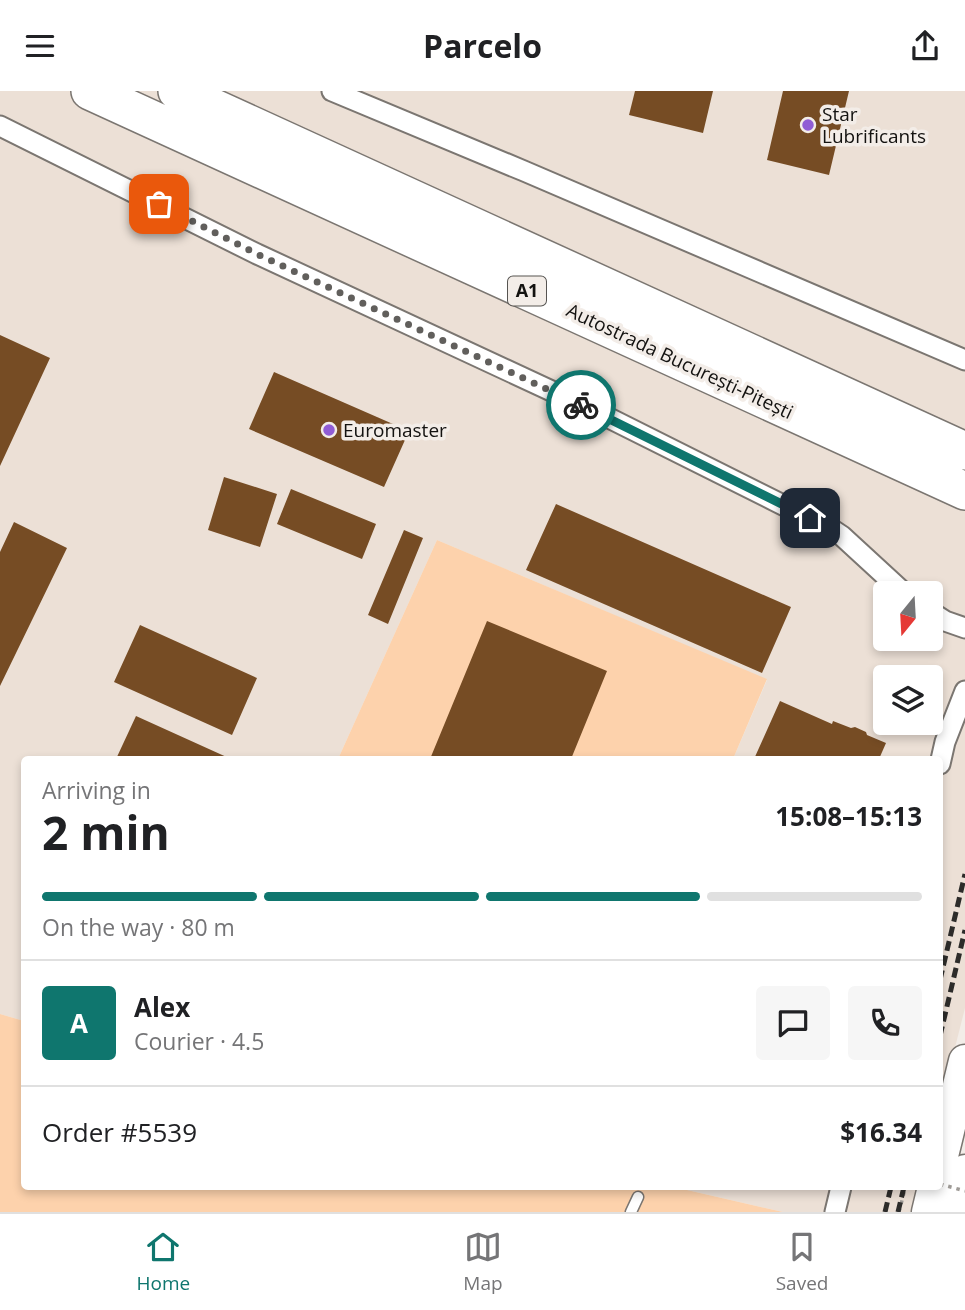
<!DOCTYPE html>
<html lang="en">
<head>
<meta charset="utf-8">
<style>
	body { margin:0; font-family:"Open Sans",sans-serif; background:#f6f6f6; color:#202124; height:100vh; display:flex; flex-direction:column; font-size:26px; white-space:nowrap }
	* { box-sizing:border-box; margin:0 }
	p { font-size:23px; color:#757577 }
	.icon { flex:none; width:38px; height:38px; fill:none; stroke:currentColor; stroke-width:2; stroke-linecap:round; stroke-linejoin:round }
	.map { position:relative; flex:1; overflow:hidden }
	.side { position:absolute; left:21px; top:665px; width:922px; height:434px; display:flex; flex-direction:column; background:#fff; border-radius:7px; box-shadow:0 4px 10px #0003 }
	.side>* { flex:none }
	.needle { width:46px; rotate:198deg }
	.fabs { position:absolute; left:873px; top:490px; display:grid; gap:14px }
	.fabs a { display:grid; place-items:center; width:70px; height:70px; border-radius:7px; background:#fff; box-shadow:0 4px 10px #0003; font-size:35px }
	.pin { position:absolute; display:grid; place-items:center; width:60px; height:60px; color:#fff; margin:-30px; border-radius:14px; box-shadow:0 4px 10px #0006 }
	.courier { position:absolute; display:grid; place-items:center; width:70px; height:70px; margin:-35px; border:5px solid #0f766e; border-radius:50%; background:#fff; color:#222; box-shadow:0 2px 9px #0007 }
	.headline em { font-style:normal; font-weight:700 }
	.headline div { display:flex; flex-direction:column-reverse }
	.headline { display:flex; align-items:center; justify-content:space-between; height:119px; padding:0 21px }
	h1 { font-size:46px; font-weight:700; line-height:52px }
	.bar { display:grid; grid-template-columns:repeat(4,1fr); gap:10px 7px; align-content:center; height:84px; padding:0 21px }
	.bar i { height:9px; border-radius:5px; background:#e0e0e0 }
	.bar .on { background:#0f766e }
	.bar p { grid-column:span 4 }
	.line { display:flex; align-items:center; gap:18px; padding:0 21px; border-top:2px solid #e0e0e0 }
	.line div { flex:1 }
	.round { display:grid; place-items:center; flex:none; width:74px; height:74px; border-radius:7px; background:#f6f6f6 }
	header { display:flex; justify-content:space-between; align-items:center; height:91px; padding:0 21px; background:#fff; font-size:32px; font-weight:700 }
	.dock { display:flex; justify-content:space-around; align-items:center; height:98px; border-top:2px solid #e0e0e0; background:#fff; font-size:19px; color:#757577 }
	.dock a { display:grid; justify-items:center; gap:4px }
	.dock .on { color:#0f766e }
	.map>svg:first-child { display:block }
	.built { fill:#ece0d6; fill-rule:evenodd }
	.green { fill:#fdd2ac }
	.building { fill:#764c24 }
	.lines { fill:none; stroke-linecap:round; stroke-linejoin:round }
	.service-casing { stroke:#7b7671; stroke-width:13 }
	.minor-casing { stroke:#7b7671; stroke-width:23 }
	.primary-casing { stroke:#7b7671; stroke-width:35 }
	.motorway-casing { stroke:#7b7671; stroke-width:40 }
	.path { stroke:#9f9b97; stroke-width:3.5; stroke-dasharray:3.5 5; stroke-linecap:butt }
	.service { stroke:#fff; stroke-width:10 }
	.minor { stroke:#fff; stroke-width:19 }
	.primary { stroke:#fff; stroke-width:32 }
	.motorway { stroke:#fff; stroke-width:37 }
	.rail { stroke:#2d2c2a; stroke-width:5; stroke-dasharray:10 5; stroke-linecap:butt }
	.path-bridge { stroke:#9f9b97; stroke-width:3.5; stroke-dasharray:3.5 5; stroke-linecap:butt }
	.done { stroke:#615f5c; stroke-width:7; stroke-dasharray:0 12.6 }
	.route { stroke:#0f766e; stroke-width:9 }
	.poi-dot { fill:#905cd5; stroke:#f3ede8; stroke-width:2.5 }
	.labels { text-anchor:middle; stroke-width:7; stroke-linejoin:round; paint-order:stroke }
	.shield { fill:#f3ede8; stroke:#565451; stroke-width:2 }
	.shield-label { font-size:18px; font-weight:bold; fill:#131210 }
	.poi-label { font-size:19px; fill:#131210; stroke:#f3ede8; text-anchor:start }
	.street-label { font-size:19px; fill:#131210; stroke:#f3ede8 }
</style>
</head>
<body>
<header><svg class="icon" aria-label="menu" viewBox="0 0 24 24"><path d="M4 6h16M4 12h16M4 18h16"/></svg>Parcelo<svg class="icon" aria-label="share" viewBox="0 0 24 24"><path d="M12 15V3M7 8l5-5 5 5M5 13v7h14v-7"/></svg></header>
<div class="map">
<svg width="965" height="1121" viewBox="0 0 965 1121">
	<rect width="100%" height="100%" fill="#f3ede8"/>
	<path class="built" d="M0,0H965V917L940,1016V668H733L767,589L437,449L338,668H24V930L0,923ZM886,502H931V548H886ZM886,586H931V632H886Z
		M674,1096H920L913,1121H783Z"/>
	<path class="green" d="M437,449L767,588L733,668H338Z
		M0,923L24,930V1096H674L783,1121H0Z"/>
	<path class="building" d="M635,0H713L703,42L629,24Z
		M783,0H849L829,84L767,69Z
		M0,244L50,267L0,375Z
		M274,281L409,340L384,396L249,338Z
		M224,386L277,403L260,456L208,439Z
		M291,398L376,433L362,468L277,433Z
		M556,413L791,516L762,582L526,479Z
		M14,431L67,457L0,595V461Z
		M404,439L423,447L388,533L368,524Z
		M487,530L607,580L571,668H430Z
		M140,534L257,587L232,644L114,591Z
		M780,610L832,633L833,630L851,637L855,636L866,641L867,644L886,652L879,668H754Z
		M136,625L231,668H116Z"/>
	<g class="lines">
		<defs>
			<path id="service" d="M631,1121L638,1106"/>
			<path id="minor" d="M332,0L524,80L965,269
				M0,35L257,163L601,323L833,439L842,445L904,502
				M931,521L945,530L965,537
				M940,673L945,651L965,600
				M835,1121L841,1096"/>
			<path id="primary" d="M940,1073L965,970
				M928,1121L934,1096
				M956,1121L965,1080"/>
			<path id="motorway" d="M90,0L965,400
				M177,0L965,360"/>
		</defs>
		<use href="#service" class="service-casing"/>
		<use href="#minor" class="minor-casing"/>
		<use href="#primary" class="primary-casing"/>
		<use href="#motorway" class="motorway-casing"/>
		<path class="path" d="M899,1121L905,1098"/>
		<use href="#service" class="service"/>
		<use href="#minor" class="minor"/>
		<use href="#primary" class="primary"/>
		<use href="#motorway" class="motorway"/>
		<path class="rail" d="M940,889L965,783
			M940,945L965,839
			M885,1121L891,1096
			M898,1121L904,1096"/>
		<path class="path-bridge" d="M940,1093L965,1100"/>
	</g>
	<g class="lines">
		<path class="done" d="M159,113L257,163L581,314"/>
		<path class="route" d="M581,314L810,427"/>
	</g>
	<g class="poi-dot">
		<circle cx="808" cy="34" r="7"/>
		<circle cx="329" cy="339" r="7"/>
	</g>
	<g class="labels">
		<rect class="shield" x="508" y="185.5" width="38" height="29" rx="5"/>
		<g class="shield-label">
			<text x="527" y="206">A1</text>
		</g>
		<g class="poi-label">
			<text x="822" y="30">Star<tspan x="822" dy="22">Lubrificants</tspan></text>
			<text x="343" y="346">Euromaster</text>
		</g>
		<g class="street-label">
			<text transform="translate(680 270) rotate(25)" y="7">Autostrada București-Pitești</text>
		</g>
	</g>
</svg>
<div class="fabs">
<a><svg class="needle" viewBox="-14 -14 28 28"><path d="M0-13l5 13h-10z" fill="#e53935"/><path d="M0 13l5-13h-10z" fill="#757577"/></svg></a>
<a><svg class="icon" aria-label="layers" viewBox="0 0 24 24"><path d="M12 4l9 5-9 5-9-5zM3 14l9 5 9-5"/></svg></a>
</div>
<div class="pin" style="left:159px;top:113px;background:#ea580c"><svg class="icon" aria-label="bag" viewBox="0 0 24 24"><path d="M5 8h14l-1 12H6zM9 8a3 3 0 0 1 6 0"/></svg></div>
<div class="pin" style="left:810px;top:427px;background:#1f2937"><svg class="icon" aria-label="home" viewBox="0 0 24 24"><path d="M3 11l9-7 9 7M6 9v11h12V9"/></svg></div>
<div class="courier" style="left:581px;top:314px"><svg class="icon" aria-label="bike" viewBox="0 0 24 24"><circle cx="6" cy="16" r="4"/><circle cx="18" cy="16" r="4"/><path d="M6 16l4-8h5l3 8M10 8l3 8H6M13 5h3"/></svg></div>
<section class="side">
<div class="headline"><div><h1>2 min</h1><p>Arriving in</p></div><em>15:08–15:13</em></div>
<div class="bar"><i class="on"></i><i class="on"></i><i class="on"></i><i></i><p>On the way · 80 m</p></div>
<div class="line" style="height:126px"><b class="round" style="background:#0f766e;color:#fff">A</b><div><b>Alex</b><p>Courier · 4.5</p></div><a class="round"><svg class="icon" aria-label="chat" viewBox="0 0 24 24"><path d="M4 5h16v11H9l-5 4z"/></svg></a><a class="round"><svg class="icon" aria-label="phone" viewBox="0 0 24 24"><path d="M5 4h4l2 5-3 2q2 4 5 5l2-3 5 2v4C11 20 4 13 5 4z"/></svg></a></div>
<div class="line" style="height:91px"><div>Order #5539</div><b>$16.34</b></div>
</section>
</div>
<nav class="dock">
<a class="on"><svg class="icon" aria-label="home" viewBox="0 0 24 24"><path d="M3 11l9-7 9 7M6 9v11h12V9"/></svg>Home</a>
<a><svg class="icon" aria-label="map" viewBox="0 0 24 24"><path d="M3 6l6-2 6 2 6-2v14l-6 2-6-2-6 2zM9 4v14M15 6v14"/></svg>Map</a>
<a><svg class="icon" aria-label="saved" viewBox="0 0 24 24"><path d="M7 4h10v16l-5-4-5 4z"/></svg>Saved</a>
</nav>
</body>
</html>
